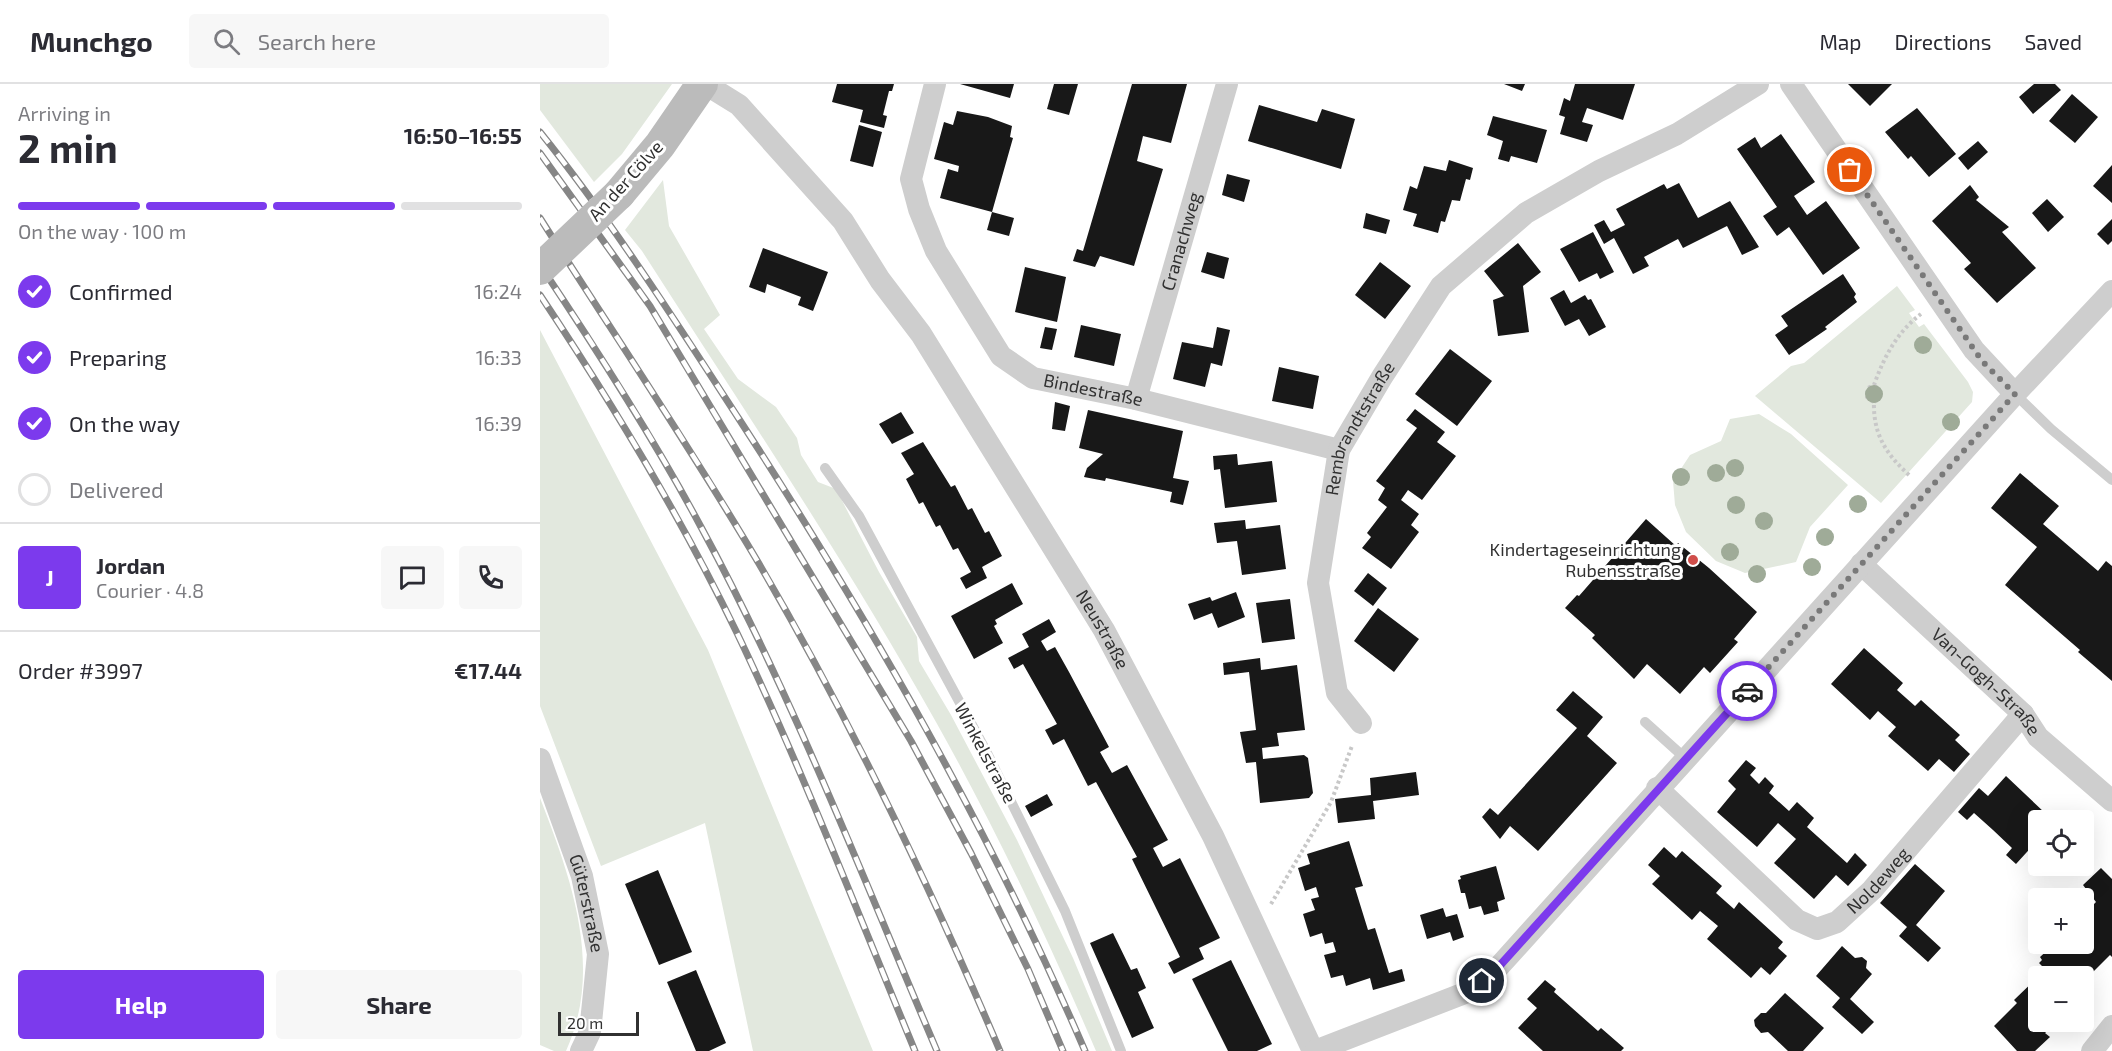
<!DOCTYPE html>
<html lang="en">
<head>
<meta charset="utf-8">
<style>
	body { margin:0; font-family:"Exo 2",sans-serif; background:#f7f7f7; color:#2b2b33; height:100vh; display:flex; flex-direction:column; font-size:22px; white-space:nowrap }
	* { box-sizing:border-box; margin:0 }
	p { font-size:20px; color:#7c7c81 }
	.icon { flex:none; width:33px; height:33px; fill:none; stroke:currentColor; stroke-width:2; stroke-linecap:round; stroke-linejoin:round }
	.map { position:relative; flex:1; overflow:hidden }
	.sheet { display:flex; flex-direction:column; background:#fff; width:540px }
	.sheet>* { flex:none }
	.fabs { position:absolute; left:1488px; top:726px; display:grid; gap:12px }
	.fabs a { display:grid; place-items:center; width:66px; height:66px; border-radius:6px; background:#fff; box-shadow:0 6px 24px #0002; font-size:30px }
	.scale { position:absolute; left:18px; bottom:15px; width:81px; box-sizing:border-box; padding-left:6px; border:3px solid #313131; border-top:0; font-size:16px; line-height:21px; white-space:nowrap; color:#313131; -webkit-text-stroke:4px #fff; paint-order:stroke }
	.pin { position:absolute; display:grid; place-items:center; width:51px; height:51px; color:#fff; margin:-26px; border:3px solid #fff; border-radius:50%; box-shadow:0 2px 6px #0007 }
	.courier { position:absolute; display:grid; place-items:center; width:60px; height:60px; margin:-30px; border:4px solid #7c3aed; border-radius:50%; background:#fff; color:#222; box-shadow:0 2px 8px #0007 }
	.headline em { font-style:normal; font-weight:700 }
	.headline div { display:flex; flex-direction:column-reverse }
	.headline { display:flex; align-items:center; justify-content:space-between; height:102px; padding:0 18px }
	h1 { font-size:39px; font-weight:700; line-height:45px }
	.bar { display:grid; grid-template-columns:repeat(4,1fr); gap:9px 6px; align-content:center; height:72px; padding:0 18px }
	.bar i { height:8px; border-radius:4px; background:#e1e1e2 }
	.bar .selected { background:#7c3aed }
	.bar p { grid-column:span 4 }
	.line { display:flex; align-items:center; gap:15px; padding:0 18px; border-top:2px solid #e1e1e2 }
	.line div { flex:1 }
	.round { display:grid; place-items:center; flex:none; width:63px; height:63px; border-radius:6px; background:#f7f7f7 }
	ol { padding:0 18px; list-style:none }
	li { display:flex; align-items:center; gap:18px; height:66px }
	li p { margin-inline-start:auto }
	li .icon { padding:6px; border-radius:50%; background:#7c3aed; color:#fff; stroke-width:4 }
	li:last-child { color:#7c7c81 }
	li i { width:33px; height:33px; border:3px solid #e1e1e2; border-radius:50% }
	.primary-button { display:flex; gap:12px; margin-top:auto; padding:12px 18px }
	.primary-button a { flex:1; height:69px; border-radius:6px; background:#7c3aed; color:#fff; font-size:24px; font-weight:700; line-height:69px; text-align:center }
	.primary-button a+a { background:#f7f7f7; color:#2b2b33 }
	header { display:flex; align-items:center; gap:36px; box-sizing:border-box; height:84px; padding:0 30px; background:#fff; border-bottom:2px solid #e1e1e2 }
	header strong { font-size:28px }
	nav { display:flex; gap:33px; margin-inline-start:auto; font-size:21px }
	.search { width:420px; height:54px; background:#f7f7f7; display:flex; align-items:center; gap:15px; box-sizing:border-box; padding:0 21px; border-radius:6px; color:#7c7c81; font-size:22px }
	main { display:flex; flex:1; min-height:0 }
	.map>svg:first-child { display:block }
	.green { fill:#e2e8de }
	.building { fill:#181818 }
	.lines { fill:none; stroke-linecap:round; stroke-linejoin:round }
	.path { stroke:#c8c8c8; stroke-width:4; stroke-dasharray:3 3; stroke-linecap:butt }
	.lane { stroke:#cecece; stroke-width:10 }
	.street { stroke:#cecece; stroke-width:22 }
	.secondary { stroke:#bbb; stroke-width:32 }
	.rail-casing { stroke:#868686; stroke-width:7 }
	.rail { stroke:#fff; stroke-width:4.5; stroke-dasharray:14; stroke-linecap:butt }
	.secondary-bridge { stroke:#bbb; stroke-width:32 }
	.tree { fill:#9fab98 }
	.done { stroke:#797979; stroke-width:6; stroke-dasharray:0 10.8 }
	.route { stroke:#7c3aed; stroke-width:8 }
	.poi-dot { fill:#d04e4a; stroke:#fff; stroke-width:2 }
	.labels { text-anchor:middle; stroke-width:6; stroke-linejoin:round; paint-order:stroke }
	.street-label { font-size:18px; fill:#313131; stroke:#fff }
	.poi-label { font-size:18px; fill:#313131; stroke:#fff; text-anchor:end }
</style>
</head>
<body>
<header>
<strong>Munchgo</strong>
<div class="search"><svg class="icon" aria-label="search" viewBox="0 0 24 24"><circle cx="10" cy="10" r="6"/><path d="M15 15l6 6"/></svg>Search here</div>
<nav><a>Map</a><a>Directions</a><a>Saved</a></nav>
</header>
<main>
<section class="sheet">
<div class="headline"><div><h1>2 min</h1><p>Arriving in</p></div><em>16:50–16:55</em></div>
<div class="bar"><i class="selected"></i><i class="selected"></i><i class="selected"></i><i></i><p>On the way · 100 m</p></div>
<ol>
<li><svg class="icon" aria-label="check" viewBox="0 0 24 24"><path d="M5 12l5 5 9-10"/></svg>Confirmed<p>16:24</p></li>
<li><svg class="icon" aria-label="check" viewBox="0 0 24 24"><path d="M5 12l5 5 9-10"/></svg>Preparing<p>16:33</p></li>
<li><svg class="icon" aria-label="check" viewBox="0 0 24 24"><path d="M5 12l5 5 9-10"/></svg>On the way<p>16:39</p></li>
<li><i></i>Delivered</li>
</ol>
<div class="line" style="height:108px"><b class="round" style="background:#7c3aed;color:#fff">J</b><div><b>Jordan</b><p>Courier · 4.8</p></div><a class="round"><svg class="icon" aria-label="chat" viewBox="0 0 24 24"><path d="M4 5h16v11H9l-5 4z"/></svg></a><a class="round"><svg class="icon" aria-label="phone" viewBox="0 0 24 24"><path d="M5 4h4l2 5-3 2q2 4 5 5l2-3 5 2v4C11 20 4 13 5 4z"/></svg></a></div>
<div class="line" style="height:78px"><div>Order #3997</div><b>€17.44</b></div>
<div class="primary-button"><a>Help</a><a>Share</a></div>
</section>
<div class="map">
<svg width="1572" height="967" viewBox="0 0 1572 967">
	<rect width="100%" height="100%" fill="#fff"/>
	<path class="green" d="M0,0H132L82,70L54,98L0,26Z
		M123,96L129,142L180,231L164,245L198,295L236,323L257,354L261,371L278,398L296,405L339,488L377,553L379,577L411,631L477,756L533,874L572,967H556C508,855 456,745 396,638C306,477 202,323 102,167L85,146Z
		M1357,202L1375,226L1369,229L1379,243L1384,240L1428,298L1433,308L1432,318L1341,419L1215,312L1251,282L1264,279Z
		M0,246L168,566L333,967H213L165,739L61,782L0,622Z
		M1219,330L1251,350L1308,401L1270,443L1256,478L1205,489L1176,477L1146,448L1135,421L1133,397L1150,371L1181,357L1190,335Z
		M0,714C31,794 64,883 26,967H14L0,961Z"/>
	<path class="building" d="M297,0H354L352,7H349L343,31L347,32L344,44L320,38L323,26L292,18Z
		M420,0H474L470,14Z
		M514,0H538L529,31L507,25Z
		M592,0H647L631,59L603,52L597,77L623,85L594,182L560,172L555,183L533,177L537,165L543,167Z
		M964,0H985L982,7Z
		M1035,0H1095L1083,36L1047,24L1042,38L1053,41L1047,58L1020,50L1025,33L1019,31L1024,14L1030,17Z
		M1308,0H1352L1330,22Z
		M1494,0H1515L1521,6L1493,30L1479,13Z
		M1532,10L1558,33L1535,59L1509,37Z
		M719,21L777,38L782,25L815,35L801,85L708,57Z
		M1377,24L1416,70L1389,93L1371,72L1368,75L1345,48Z
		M417,27L448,33L472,42L470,53L473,54L452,128L474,134L469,152L447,146L452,128L400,114L408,85L418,88L419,82L394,75L404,38L413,41Z
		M953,32L1007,46L997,79L971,72L969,78L958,75L963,57L947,51Z
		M319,41L342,48L333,83L310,77Z
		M1241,50L1275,98L1254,112L1267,131L1286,117L1320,164L1283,191L1249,143L1237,152L1223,132L1237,123L1197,65L1215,53L1221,64Z
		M1438,57L1448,68L1428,86L1418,74Z
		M909,76L933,84L930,96L926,95L920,117L912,116L905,138L901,137L898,149L873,142L877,130L863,126L870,102L877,105L884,82L906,87Z
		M1572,81V119L1553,102Z
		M687,90L710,96L704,118L682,111Z
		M1139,99L1158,134L1190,117L1219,163L1202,171L1187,142L1143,164L1138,155L1104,173L1109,182L1093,190L1074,154L1064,160L1054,141L1064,136L1071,148L1085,141L1076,125L1124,100L1127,105Z
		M1430,101L1439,113L1436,116L1469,143L1462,148L1496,184L1457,219L1424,185L1431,179L1392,137Z
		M1507,115L1524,133L1508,148L1492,129Z
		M826,129L850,136L846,150L823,144Z
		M1572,135V157L1568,161L1557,150Z
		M1053,148L1074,188L1060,195L1057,189L1039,198L1020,165Z
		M978,159L1001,188L983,202L989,248L958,252L953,216L964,212L944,187Z
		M223,164L288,188L273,227L258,221L261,213L227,200L225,209L209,203Z
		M667,168L689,174L684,195L661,188Z
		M840,178L871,202L845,235L815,211Z
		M485,183L526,193L517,238L475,228Z
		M1303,190L1316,210L1314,213L1317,218L1285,243L1287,245L1249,271L1235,251L1248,242L1241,232Z
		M1024,206L1031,219L1045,211L1048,216L1051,215L1066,243L1049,252L1039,235L1025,242L1010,214Z
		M541,241L581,250L574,282L534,273Z
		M505,243L517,245L512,266L500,264Z
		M677,243L690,246L682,282L671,279L665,303L633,295L642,258L673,264Z
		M910,265L952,297L917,342L875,310Z
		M739,283L779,292L773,325L732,317Z
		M515,318L530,322L525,347L512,345Z
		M875,325L905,348L897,358L916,372L882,416L868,406L861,416L879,430L871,441L879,448L851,485L822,464L831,453L827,449L847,423L838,416L845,404L836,397L877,344L866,336Z
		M548,326L643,347L633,394L649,397L643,421L630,418L632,408L566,394L565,397L544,393L547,384L563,370L539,364Z
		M361,328L374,349L352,360L339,340Z
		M383,358L411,403L415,401L428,426L432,424L445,449L449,447L462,472L442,483L447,494L426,505L420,494L431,488L418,464L413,466L400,441L396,443L383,418L379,420L366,395L374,390L361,369Z
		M697,370L698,381L732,377L737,418L685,424L680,385L674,386L673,372Z
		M1480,389L1519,422L1503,440L1558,487L1566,477L1572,482V597L1538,568L1540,566L1465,501L1497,463L1451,424Z
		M1106,435L1136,462L1138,459L1169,484L1217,528L1194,555L1198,558L1170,589L1164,583L1140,610L1107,580L1094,595L1052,554L1055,551L1025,524L1037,511L1039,512Z
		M705,436L706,445L740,441L746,485L702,491L697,457L677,459L674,439Z
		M828,489L847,504L833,522L814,507Z
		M472,499L483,520L455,536L457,540L454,542L463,559L434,575L411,532Z
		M696,508L705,533L678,544L672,529L654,536L648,520L670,513L672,517Z
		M750,515L755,555L722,559L716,519Z
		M838,524L879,555L854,588L814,557Z
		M509,535L516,548L501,557L507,567L515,563L529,588L569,663L560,668L572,689L587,681L628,756L613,764L623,783L640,774L680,854L659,864L664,875L634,890L628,879L640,873L592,775L597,773L556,698L548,702L524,655L513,661L505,646L517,640L483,580L474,585L468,574L489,563L482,550Z
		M1324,564L1363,599L1357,606L1375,622L1381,616L1420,651L1415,656L1430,670L1414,688L1399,675L1388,687L1348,652L1356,643L1338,627L1330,636L1291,600Z
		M720,574L721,586L757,581L765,646L737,649L739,662L722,664L723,675L764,671L768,674L773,709L769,714L720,719L716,678L706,679L700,648L716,646L709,588L684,591L683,579Z
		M1033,607L1063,633L1047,652L1077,679L998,767L970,742L960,755L942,733L950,724L958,731L1037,644L1016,626Z
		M1206,676L1216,684L1210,691L1219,700L1225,693L1234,702L1229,709L1249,727L1257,718L1274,734L1267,743L1307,779L1315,769L1327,781L1308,802L1296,791L1274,815L1234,779L1256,755L1238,739L1217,763L1177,728L1196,705L1188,697Z
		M876,688L879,711L833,717L835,735L798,739L795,715L831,711L830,694Z
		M1466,692L1505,729L1488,748L1498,756L1476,780L1466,771L1472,764L1453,746L1434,729L1427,736L1418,728L1439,704L1448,712Z
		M507,710L513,721L491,733L485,722Z
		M809,757L823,802L815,804L828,846L835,844L849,889L862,885L865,897L833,906L830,894L806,902L803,891L791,894L784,871L796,868L793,858L785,860L782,849L770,853L763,830L775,826L771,815L779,813L776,803L765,807L758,784L770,780L767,770Z
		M1124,763L1136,774L1142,767L1182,802L1176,809L1194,825L1199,818L1243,858L1238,864L1247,872L1230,891L1221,883L1211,894L1167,855L1178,842L1160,827L1152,836L1112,800L1120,792L1108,781Z
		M1375,780L1405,807L1376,841L1401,864L1388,878L1359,852L1367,843L1340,819Z
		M956,782L965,815L957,818L959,827L944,831L941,822L929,825L925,809H921L918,796L921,795L920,792Z
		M1561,784L1572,795V873L1570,871L1550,891L1553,895L1544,904V892H1499L1506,886L1499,879L1502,876L1500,873L1511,863L1513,866L1519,860H1544V830L1556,818L1543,801Z
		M118,786L152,868L119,881L85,800Z
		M903,824L906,833L917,830L924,853L913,857L910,848L887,855L880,831Z
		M573,849L591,886L597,884L606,904L598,908L614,944L592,954L550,859Z
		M1302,862L1315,874L1322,873L1327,877L1326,884L1332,890L1310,915L1334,938L1322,950L1292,923L1300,914L1276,892Z
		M691,876L732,960L717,967H688L652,895Z
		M156,886L186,959L169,967H156L127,898Z
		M1498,893V938H1517L1505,949L1510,953L1495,967H1477L1454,942L1477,919L1474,916Z
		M1005,896L1016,905L1014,908L1058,947L1061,944L1084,964L1081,967H1003L978,944L997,924L987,915Z
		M1245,909L1284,944L1263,967H1248L1228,948L1221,949L1215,942L1214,936L1221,929H1226Z"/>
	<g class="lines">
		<path class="path" d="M1334,318L1340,313L1341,309L1334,301
			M1369,391C1346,370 1333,350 1334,318L1327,313L1328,304L1334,301C1344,273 1357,248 1381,230
			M731,820L791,718L812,662"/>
		<path class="lane" d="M1475,310L1511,345L1572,396
			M285,384L319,432L446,667L525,827L581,967
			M1105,638L1145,674"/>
		<g class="street">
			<path id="s1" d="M165,0L199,21L303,137L340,196L381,250L564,546L673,752L773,967"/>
			<path id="s2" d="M395,0L371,95L379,125L396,167L461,272L493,294L596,315L799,366"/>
			<path d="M1251,0L1434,266L1475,310"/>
			<path id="s3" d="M596,315L687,0"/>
			<path id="s4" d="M1321,480L1483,630L1498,653L1572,717"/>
			<path id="s5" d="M821,639L797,609L778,499L799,366L842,293L901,202L986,129L1059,87L1137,50L1218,0"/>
			<path id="s6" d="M0,675L42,792L58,870L50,948L41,967"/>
			<path id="s7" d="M1117,704L1257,836L1277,845L1297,838L1332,806L1483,630"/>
			<path d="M775,967L930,907L954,888L1475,310L1572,207"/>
			<path d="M1552,967L1572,942"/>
		</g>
		<path class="secondary" d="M79,110L120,61L162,0"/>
		<defs>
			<path id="rail" d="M0,48C73,139 136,238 199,335C330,537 450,746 545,967
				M0,69L110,222L371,657L431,769L488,885L523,967
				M0,134C73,249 149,361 218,478C310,635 389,800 460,967
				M0,181C57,266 113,353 161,443C252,611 322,791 397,967
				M0,211C72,319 140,431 197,549C262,685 317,827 375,967"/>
		</defs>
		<use href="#rail" class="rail-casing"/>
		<use href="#rail" class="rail"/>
		<path class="secondary-bridge" d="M0,185L79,110"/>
	</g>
	<g class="tree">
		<circle cx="1383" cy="261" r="9"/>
		<circle cx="1334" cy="310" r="9"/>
		<circle cx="1411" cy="338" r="9"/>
		<circle cx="1195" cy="384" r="9"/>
		<circle cx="1176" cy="389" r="9"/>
		<circle cx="1141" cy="393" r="9"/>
		<circle cx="1318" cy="420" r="9"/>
		<circle cx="1196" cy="421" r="9"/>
		<circle cx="1224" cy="437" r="9"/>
		<circle cx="1285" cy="453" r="9"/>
		<circle cx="1190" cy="468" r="9"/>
		<circle cx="1272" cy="483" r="9"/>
		<circle cx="1217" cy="490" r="9"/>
	</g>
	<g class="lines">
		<path class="done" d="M1207,607L1475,310L1442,277L1310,86"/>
		<path class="route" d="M942,897L954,888L1207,607"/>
	</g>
	<circle class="poi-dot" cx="1153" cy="476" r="6"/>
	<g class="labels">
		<g class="street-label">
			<text transform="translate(86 97) rotate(-48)" y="6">An der Cölve</text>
			<text dy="6" stroke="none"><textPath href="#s3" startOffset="164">Cranachweg</textPath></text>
			<text dy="6" stroke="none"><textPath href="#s2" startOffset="398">Bindestraße</textPath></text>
			<text dy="6" stroke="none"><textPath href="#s5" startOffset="312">Rembrandtstraße</textPath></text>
			<text dy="6" stroke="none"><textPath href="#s1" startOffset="680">Neustraße</textPath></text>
			<text dy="6" stroke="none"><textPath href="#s4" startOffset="172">Van-Gogh-Straße</textPath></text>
			<text transform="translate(445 669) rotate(62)" y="6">Winkelstraße</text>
			<text dy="6" stroke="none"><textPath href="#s7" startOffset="294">Noldeweg</textPath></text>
			<text dy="6" stroke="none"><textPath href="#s6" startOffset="152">Güterstraße</textPath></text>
		</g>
		<g class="poi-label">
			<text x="1141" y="472">Kindertageseinrichtung<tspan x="1141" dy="21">Rubensstraße</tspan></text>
		</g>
	</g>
</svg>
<div class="fabs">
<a><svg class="icon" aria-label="locate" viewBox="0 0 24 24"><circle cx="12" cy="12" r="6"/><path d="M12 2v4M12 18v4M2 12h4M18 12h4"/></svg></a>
<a>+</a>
<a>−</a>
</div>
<div class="scale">20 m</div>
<div class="pin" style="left:1310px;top:86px;background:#ea580c"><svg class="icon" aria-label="bag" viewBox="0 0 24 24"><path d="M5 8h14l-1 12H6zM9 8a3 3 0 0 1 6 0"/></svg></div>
<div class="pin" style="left:942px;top:897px;background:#1f2937"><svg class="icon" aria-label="home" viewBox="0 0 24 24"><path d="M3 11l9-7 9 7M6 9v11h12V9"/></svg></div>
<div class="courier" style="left:1207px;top:607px"><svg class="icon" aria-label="car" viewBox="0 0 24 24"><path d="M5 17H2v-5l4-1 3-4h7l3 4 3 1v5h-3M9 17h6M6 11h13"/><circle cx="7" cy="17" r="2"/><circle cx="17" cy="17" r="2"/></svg></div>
</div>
</main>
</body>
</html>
